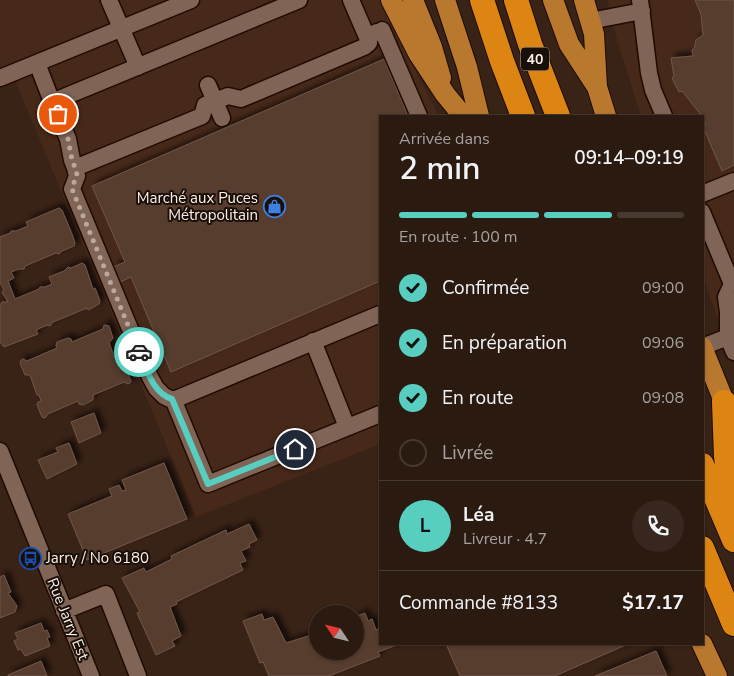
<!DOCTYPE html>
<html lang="fr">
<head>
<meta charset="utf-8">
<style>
	body { margin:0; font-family:"Nunito Sans",sans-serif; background:#37271e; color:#f1f3f6; height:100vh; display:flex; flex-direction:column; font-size:19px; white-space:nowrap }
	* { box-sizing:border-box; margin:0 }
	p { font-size:16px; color:#a6a19f }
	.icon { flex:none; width:28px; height:28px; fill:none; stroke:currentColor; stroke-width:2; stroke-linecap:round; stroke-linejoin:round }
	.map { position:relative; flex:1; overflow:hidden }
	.drawer { position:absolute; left:379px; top:115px; width:325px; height:530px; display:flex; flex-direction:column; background:#2b1a10; border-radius:0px; box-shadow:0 1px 4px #0004,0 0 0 1px #473830 }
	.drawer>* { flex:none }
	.needle { width:32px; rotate:305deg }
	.fabs { position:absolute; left:309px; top:605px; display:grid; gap:10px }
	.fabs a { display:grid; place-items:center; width:55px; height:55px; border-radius:50%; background:#2b1a10; box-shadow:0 1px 4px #0004,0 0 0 1px #473830; font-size:25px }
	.pin { position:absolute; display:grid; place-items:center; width:42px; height:42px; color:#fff; margin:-21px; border:2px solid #fff; border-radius:50%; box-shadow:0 1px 5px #0007 }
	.courier { position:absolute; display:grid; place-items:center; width:50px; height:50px; margin:-25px; border:4px solid #58cec0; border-radius:50%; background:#fff; color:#222; box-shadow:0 1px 6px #0007 }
	.overview em { font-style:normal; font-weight:600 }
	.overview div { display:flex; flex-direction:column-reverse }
	.overview { display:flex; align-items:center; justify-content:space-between; height:85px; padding:0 20px }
	h1 { font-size:32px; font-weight:600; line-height:38px }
	.bar { display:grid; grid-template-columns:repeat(4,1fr); gap:8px 5px; align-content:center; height:60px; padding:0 20px }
	.bar i { height:6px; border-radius:4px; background:#473830 }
	.bar .active { background:#58cec0 }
	.bar p { grid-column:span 4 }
	.line { display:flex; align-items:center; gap:12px; padding:0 20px; border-top:1px solid #473830 }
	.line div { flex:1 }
	.round { display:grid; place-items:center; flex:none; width:52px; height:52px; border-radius:26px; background:#37271e }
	ol { padding:0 20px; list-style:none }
	li { display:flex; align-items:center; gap:15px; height:55px }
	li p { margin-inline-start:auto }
	li .icon { padding:5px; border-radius:50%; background:#58cec0; color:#111; stroke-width:4 }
	li:last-child { color:#a6a19f }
	li i { width:28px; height:28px; border:2px solid #473830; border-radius:50% }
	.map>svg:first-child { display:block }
	.built { fill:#472919 }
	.building { fill:#563d2f; stroke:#715648; filter:url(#shadow) }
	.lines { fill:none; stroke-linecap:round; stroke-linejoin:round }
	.minor-casing { stroke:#200b02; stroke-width:19 }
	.major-casing { stroke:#200b02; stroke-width:22 }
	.highway-casing { stroke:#200b02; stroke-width:26 }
	.minor { stroke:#806456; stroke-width:16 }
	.major { stroke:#b8782d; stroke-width:20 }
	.highway { stroke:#dd8512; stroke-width:24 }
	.done { stroke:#baa79d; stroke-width:5; stroke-dasharray:0 9 }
	.route { stroke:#58cec0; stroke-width:6 }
	.labels { text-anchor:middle; stroke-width:4; stroke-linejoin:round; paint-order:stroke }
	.shield { fill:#190f09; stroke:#baaba4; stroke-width:1 }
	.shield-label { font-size:14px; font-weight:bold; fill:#ffeee6 }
	.poi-label { font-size:15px; fill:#ffeee6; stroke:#190f09; text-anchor:end }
	.street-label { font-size:15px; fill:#ffeee6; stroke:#190f09 }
</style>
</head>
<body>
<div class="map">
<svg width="734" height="676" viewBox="0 0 734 676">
	<defs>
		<filter id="shadow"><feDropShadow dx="4.5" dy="-4.5" stdDeviation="2.5" flood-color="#0009"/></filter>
	</defs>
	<rect width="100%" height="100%" fill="#392216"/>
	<path class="built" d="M0,0H379L439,116H380V444L196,517L15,80L0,86Z
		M608,0H734V362L703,278L702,116H641L616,36Z"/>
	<path class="building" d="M695,0H734V165L722,171L703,127L706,125L702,116L682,91L679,92L672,78L674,76L671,58L693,56L692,50L694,49L696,40L703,35L701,14Z
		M384,59L408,116H380V281L171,372L131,277L120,282L113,267L125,262L92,186Z
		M59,208L62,210L72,234L75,243L74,246L62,251L59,254L56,253L25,266L24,269H19L11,272L14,278L8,281L15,299L39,289L40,287H45L52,284L49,277L64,271L68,267L71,268L82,263L85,265L93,289L95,288L100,301L99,304L90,309L88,310L87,308L53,322L50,326L47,325L36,330L38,334L4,347L0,342V305L2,302H8L2,292L4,290L1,284H0V237L10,233L11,231H16L28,226L26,222Z
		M104,325L109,326L113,338L109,343L119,369L125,368L131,381L130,383L128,384L124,382L93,395V400L83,405L79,404L78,401L48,414L45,418L42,417L37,405L38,402L41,401L39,395H37L30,375H25L20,363L21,360L23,359L27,361L57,348L56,346L57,342L68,338L71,339L72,342L103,329Z
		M94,413L101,433L79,443L71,422Z
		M69,443L77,464L47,479L38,460L58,452L56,448Z
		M164,463L187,519L87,560L68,514L112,496L109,489L119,485L122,491L126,490L122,480Z
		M249,524L257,540L249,544L250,547L241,551L246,561L240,563L243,570L176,602L177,604L170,607L181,636L172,641L175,646L156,655L137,613L140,612L122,578L144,568L146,572L172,559L171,556L226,530L227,534Z
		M4,575L11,592L8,593L17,606L15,612L0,618V577Z
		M365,613L368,621L372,619L376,630L380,628V644H399L378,652L380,656L329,676H269L263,662L260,663L243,621L262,614L264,620L273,617L286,643L318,633V651H355V617Z
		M41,623L44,631L47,630L50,637L47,638L50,646L25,656L21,649L18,650L14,641L18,639L15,633Z
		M446,644H628L555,676H460Z
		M656,651L667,676H595Z
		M41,661L47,676H8V675Z"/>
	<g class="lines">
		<defs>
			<path id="minor" d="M109,0L138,67
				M351,0L367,37L377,32
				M640,0L649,73L653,90L664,116
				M590,21L642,11
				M382,30L419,116
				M37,63L52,102L299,0
				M0,78L191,0
				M208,85L222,118
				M52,102L68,139L72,160L75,168L202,116L205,105L228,96L241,99L364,47L369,43L367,37
				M75,168L77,176L72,189L150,377L156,388L164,396L170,399H176L380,314
				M702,194L734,181
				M702,212L732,284L734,283
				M728,337V312L726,297L732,284
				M313,341L347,427
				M702,347L728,337L734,352
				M173,399L208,484L380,414
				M0,451L91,676
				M64,611L106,594L138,676"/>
			<path id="major" d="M391,0L418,53L445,94L463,116
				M413,0L432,47L441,78
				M445,0L467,67L479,116
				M553,0L569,44L597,87
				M584,0L594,34L597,87L606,116
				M702,347L730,416
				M702,644L717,676"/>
			<path id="highway" d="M482,0L502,61L523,116
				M516,0L530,44L558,116
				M724,402L726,456L734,521
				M702,465L734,540
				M702,548L734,624"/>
		</defs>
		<use href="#minor" class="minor-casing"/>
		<use href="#major" class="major-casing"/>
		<use href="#highway" class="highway-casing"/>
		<use href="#minor" class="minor"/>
		<use href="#major" class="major"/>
		<use href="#highway" class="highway"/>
	</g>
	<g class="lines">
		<path class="done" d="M58,114L68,139L72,160L77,173L72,189L139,352"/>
		<path class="route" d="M139,352C146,368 153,394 172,399L208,484L295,449"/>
	</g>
	<defs>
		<symbol id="shop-ring" viewBox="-11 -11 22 22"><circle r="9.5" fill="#190f09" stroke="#3f7fe0" stroke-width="1.5"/><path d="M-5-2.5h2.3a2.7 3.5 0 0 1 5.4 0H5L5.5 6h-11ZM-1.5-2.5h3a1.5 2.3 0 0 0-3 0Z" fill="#3f7fe0"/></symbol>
		<symbol id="bus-ring" viewBox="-11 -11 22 22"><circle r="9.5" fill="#190f09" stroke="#1a4fb4" stroke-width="1.5"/><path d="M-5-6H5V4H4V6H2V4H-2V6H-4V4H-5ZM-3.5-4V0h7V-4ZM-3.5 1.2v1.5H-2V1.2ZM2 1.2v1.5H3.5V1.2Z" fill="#1a4fb4"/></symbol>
	</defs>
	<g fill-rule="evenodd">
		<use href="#shop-ring" x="262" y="194" width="25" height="25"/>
		<use href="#bus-ring" x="18" y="546" width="25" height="25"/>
	</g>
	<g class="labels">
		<rect class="shield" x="521" y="47.5" width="28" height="23" rx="4"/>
		<g class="shield-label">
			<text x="535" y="64">40</text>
		</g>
		<g class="poi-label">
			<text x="258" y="203">Marché aux Puces<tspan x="258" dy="17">Métropolitain</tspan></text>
			<text x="46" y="563" text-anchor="start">Jarry / No 6180</text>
		</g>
		<g class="street-label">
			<text transform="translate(68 619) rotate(68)" y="5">Rue Jarry Est</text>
		</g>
	</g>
</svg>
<div class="fabs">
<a><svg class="needle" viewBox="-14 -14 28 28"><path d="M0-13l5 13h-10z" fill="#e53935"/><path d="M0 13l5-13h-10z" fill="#a6a19f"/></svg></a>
</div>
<div class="pin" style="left:58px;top:114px;background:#ea580c"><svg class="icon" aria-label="bag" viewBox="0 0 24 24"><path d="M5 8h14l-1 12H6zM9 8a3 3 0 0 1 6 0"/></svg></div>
<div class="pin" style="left:295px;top:449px;background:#1f2937"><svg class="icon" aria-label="home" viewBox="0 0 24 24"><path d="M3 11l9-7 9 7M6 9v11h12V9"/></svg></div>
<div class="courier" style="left:139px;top:352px"><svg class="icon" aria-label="car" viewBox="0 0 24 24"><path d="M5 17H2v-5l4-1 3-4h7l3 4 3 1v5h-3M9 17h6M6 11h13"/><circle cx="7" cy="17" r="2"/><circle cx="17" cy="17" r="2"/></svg></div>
<section class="drawer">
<div class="overview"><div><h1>2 min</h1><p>Arrivée dans</p></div><em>09:14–09:19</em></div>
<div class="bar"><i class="active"></i><i class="active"></i><i class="active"></i><i></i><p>En route · 100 m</p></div>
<ol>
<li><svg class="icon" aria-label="check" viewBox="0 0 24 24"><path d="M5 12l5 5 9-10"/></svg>Confirmée<p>09:00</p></li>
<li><svg class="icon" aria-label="check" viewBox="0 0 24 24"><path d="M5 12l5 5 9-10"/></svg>En préparation<p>09:06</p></li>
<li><svg class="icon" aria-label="check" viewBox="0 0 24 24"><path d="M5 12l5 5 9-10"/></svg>En route<p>09:08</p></li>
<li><i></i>Livrée</li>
</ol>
<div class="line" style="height:90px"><b class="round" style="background:#58cec0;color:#111">L</b><div><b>Léa</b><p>Livreur · 4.7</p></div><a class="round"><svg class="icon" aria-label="phone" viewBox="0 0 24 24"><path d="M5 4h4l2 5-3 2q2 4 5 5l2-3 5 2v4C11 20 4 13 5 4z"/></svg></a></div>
<div class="line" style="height:65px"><div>Commande #8133</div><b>$17.17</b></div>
</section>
</div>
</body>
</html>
